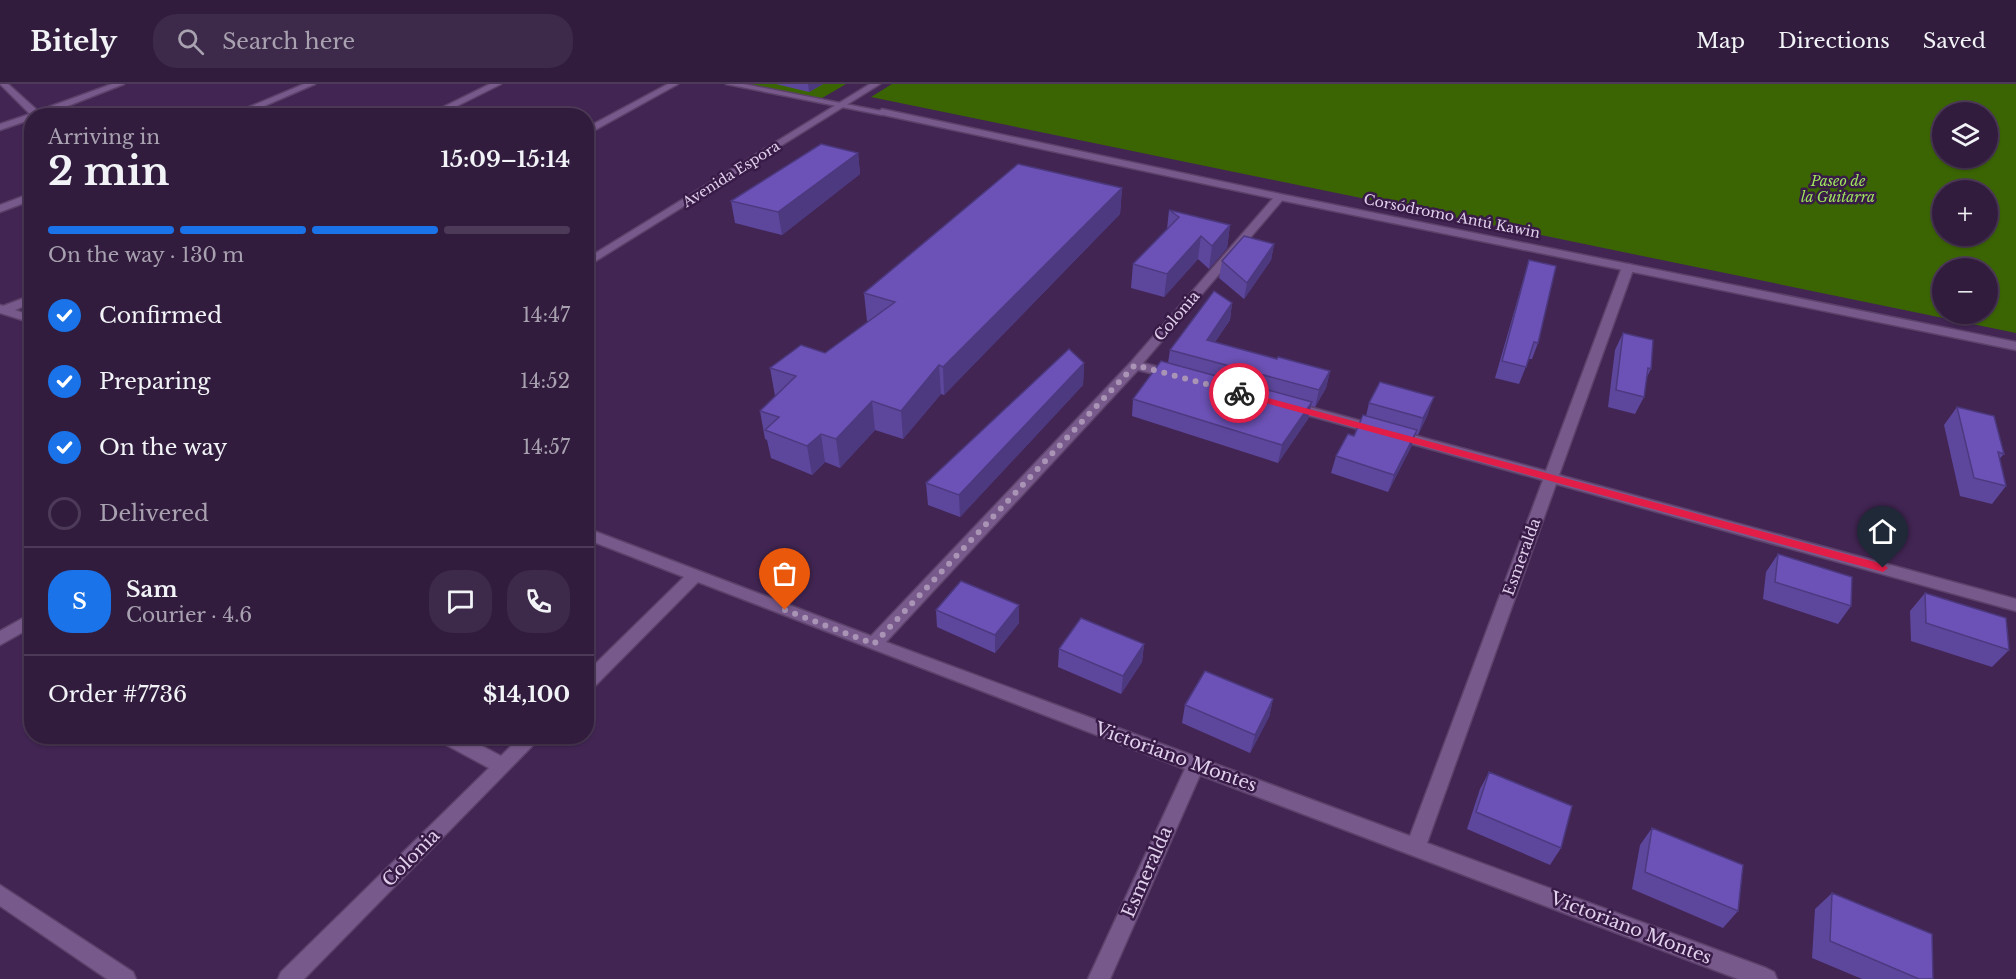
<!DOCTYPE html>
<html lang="en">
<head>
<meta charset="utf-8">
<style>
	body { margin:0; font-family:"Libre Baskerville",serif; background:#3d2949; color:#f1f3f6; height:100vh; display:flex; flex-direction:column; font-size:22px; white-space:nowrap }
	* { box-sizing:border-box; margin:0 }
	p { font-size:20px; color:#a8a1b0 }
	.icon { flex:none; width:33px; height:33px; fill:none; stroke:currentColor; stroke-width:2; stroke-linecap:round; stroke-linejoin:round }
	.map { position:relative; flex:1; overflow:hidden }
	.panel { position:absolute; left:24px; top:24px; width:570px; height:636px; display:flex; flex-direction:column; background:#321c3e; border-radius:24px; box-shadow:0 2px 4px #0004,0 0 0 2px #4d3a58 }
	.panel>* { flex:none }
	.buttons { position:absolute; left:1932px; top:18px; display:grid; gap:12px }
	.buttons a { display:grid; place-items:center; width:66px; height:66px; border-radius:50%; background:#321c3e; box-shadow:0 2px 4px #0004,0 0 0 2px #4d3a58; font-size:30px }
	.pin { position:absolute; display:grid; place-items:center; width:51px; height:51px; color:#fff; margin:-62px -26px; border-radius:50% 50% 50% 0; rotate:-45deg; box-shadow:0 0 6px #0007 }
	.pin .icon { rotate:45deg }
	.courier { position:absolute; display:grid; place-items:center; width:60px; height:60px; margin:-30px; border:4px solid #e11d48; border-radius:50%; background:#fff; color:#222; box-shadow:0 2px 8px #0007 }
	.head em { font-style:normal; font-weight:700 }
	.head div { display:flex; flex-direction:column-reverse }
	.head { display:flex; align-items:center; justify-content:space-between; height:102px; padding:0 24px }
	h1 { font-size:39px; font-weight:700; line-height:45px }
	.bar { display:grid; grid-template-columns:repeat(4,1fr); gap:9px 6px; align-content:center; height:72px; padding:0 24px }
	.bar i { height:8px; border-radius:4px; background:#4d3a58 }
	.bar .current { background:#1a73e8 }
	.bar p { grid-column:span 4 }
	.line { display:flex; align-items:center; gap:15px; padding:0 24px; border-top:2px solid #4d3a58 }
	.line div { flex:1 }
	.round { display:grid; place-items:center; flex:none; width:63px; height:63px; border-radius:24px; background:#3d2949 }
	ol { padding:0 24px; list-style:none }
	li { display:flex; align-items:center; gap:18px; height:66px }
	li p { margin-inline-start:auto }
	li .icon { padding:6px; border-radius:50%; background:#1a73e8; color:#fff; stroke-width:4 }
	li:last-child { color:#a8a1b0 }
	li i { width:33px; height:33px; border:3px solid #4d3a58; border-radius:50% }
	header { display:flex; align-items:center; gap:36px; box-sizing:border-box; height:84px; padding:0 30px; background:#321c3e; border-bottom:2px solid #4d3a58 }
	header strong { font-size:28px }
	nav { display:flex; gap:33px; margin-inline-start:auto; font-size:21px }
	.search { width:420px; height:54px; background:#3d2949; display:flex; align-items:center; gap:15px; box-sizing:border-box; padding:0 21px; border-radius:24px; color:#a8a1b0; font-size:22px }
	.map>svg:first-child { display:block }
	.green { fill:#3b6503; fill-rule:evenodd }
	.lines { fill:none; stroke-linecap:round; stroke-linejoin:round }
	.pedestrian-casing { stroke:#5c426a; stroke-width:3 }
	.minor-casing { stroke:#5c426a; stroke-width:3 }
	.secondary-casing { stroke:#5c426a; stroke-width:3 }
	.pedestrian { fill:#78598b; fill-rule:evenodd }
	.minor { fill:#78598b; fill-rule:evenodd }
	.secondary { fill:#78598b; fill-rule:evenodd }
	.wall { fill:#5d479d }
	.shaded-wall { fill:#4c397f }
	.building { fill:#6c52b6; stroke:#4c397f; stroke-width:1.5 }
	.route { fill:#e11d48 }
	.done { stroke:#a994b6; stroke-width:6; stroke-dasharray:0 10.8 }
	.labels { text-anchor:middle; stroke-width:5; stroke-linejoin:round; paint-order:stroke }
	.far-street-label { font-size:14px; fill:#e1d0ec; stroke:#381b47 }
	.far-park-label { font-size:14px; font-style:italic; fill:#9fe55d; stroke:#381b47 }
	.street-label { font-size:15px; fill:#e1d0ec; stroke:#381b47 }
	.near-street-label { font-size:18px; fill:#e1d0ec; stroke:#381b47 }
</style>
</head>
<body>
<header>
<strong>Bitely</strong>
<div class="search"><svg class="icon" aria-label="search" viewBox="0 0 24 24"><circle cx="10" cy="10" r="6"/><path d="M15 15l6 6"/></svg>Search here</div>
<nav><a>Map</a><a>Directions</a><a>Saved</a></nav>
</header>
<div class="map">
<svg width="2016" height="895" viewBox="0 0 2016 895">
	<rect width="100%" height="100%" fill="#422553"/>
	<path class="green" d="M737,0H846L817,17Z
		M892,0H2016V249L871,13ZM1942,28H1988V74H1942ZM1942,106H1988V152H1942ZM1942,184H1988V230H1942Z"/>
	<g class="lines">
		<defs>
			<path id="pedestrian" d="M882,25L1280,110L2016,258V266L1280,116L879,30L878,28Z"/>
			<path id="minor" d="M0,0H8L38,27L112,0H124L42,32H32V35L0,46V40L30,30Z
				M304,0H315L241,32H228Z
				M490,0H501L437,32H425Z
				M668,0H678L586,51V44Z
				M726,0H744L886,28L882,31Z
				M32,109V116L0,128V121Z
				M1276,111L1285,113L1143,279L1178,288V294L1174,295L1138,286L886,558L1410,752L1543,396L1285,325L1283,322L1285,319H1295L1546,387L1622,183L1628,180L1632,181L1634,183L1559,391L2016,515V527L1556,400L1427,759L1766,884L1774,888L1777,895H1738L1200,691L1110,895H1088L1185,685L698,498L592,605L586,607V589L684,493L586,455V444L871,552L1131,278Z
				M32,211V219L15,226L32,232V239L0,229V221L3,222Z
				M436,652H463L501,672L521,652H542L304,895H278L281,888L489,684L439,657Z
				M0,801L133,888L136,895H107L0,822Z"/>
			<path id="secondary" d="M870,0H880L586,183V175Z
				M32,529V543L0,561V547Z"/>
		</defs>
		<use href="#pedestrian" class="pedestrian-casing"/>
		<use href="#minor" class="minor-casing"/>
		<use href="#secondary" class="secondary-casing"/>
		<use href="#pedestrian" class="pedestrian"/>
		<use href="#minor" class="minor"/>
		<use href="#secondary" class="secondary"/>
	</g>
	<path class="wall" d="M776,0H823L809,8Z
		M858,69L860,90L782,151L735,139L731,117Z
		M1122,104L1120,130L944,311L941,310L903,355L875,346L840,384L825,378L812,391L771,374L767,356L765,355L760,327L775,312L770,284L825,269L869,237H867L864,209Z
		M1169,126L1230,141L1227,164L1209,185L1198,175L1164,213L1131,204L1133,180L1167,145Z
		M1274,160L1271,176L1244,215L1219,194L1222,177Z
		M1529,176L1538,259L1532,275H1529L1519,300L1495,294L1524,193Z
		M1232,219L1230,236L1215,258L1277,275L1330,287L1326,304L1315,323L1311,322L1308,335L1278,379L1132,332L1133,315L1168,279L1170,266Z
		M1623,249L1651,285L1647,293L1644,313L1635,330L1608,323L1615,266Z
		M1084,279L1083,301L960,433L928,421L926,399Z
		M1369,319L1428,330L1418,351L1415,350L1411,363L1388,408L1331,389L1336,372L1354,352L1366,332Z
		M1957,323L2004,370L1999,375L2006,402L1992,420L1960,412L1944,341Z
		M1778,470L1851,522L1838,540L1763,515L1766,488Z
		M1925,509L2009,566L1992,583L1911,557L1910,527Z
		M1019,521V539L995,569L937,543L936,526Z
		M1144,560L1142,578L1121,610L1058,583L1059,565Z
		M1273,615L1269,633L1250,669L1182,639L1185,621Z
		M1489,688L1561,764L1550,781L1467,745L1480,705Z
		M1652,744L1738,827L1723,844L1632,805L1640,761Z
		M1832,809L1933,895H1862L1812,874L1815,825Z"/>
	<path class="shaded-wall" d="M808,0H823L809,8Z
		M858,69L860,90L782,151L778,128Z
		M1122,104L1120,130L944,311L943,283Z
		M1230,141L1227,164L1209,185L1212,162Z
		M1201,152L1198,175L1164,213L1167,190Z
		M1274,160L1271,176L1244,215L1247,199Z
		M1232,219L1230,236L1205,273L1207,256Z
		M1084,279L1083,301L960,433L959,411Z
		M939,281L941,310L903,355L901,327Z
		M1330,287L1326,304L1315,323L1319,306Z
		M1434,313L1428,330L1418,351L1423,334Z
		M872,317L875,346L840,384L836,355Z
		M1312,318L1308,335L1278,379L1282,361Z
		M1417,346L1411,363L1388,408L1394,391Z
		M821,350L825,378L812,391L807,362Z
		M1019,521V539L995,569V551Z
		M1144,560L1142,578L1121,610L1123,592Z
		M1273,615L1269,633L1250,669L1255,651Z"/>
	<path class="building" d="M821,60L858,69L778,128L731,117Z
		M1018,80L1122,104L943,283L939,281L901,327L872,317L836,355L821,350L807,362L765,346L779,333L760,327L796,292L770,284L801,261L825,269L895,218L864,209Z
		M1169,126L1230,141L1212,162L1201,152L1167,190L1133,180L1179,133Z
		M1244,152L1274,160L1247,199L1222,177Z
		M1529,176L1556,182L1538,259L1534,258L1526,283L1502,277Z
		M1214,207L1232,219L1207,256L1277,275L1278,273L1330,287L1319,306L1170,266Z
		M1623,249L1653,256L1651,285L1648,284L1644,313L1616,306Z
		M1069,265L1084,279L959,411L926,399Z
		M1161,277L1312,318L1282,361L1133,315Z
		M1380,298L1434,313L1423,334L1369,319Z
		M1957,323L1994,332L2004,370L1998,368L2006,402L1974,394Z
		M1363,331L1417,346L1394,391L1336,372L1348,350L1354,352Z
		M1778,470L1852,493L1851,522L1775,498Z
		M961,497L1019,521L995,551L936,526Z
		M1925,509L2006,534L2009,566L1926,539Z
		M1081,534L1144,560L1123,592L1059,565Z
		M1205,587L1273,615L1255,651L1185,621Z
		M1489,688L1572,722L1561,764L1476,728Z
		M1652,744L1743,781L1738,827L1645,788Z
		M1832,809L1932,850L1933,895H1919L1830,857Z"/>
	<path class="route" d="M1239,306L1883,480L1888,484L1883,488L1236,311Z"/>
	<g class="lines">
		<path class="done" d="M785,526L874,560L1135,281L1239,309"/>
	</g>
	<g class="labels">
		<g class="far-street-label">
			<text transform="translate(731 90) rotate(-32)" y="5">Avenida Espora</text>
			<text transform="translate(1452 132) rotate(11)" y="5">Corsódromo Antú Kawin</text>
		</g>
		<g class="far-park-label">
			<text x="1838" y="102">Paseo de<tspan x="1838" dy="16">la Guitarra</tspan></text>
		</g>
		<g class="street-label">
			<text transform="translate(1177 232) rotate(-49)" y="5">Colonia</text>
			<text transform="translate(1522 473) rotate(-70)" y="5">Esmeralda</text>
		</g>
		<g class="near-street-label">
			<text transform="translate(1176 673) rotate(20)" y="6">Victoriano Montes</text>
			<text transform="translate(411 774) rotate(-45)" y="6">Colonia</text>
			<text transform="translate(1147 788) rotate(-66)" y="6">Esmeralda</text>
			<text transform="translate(1631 844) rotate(21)" y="6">Victoriano Montes</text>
		</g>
	</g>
</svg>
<div class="buttons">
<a><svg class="icon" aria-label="layers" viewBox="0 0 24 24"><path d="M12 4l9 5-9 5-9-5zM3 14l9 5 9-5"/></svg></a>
<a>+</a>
<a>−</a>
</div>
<div class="pin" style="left:785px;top:526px;background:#ea580c"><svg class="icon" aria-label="bag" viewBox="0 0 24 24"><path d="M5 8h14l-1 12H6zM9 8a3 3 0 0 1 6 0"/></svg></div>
<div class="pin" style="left:1883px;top:484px;background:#1f2937"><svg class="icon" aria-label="home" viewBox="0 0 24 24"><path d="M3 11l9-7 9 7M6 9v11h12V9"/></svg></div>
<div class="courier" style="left:1239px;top:309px"><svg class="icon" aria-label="bike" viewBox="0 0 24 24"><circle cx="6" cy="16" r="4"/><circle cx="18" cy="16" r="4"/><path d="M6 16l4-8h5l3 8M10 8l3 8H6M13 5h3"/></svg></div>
<section class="panel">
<div class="head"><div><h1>2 min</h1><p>Arriving in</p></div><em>15:09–15:14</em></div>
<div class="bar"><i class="current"></i><i class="current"></i><i class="current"></i><i></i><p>On the way · 130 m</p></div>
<ol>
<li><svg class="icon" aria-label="check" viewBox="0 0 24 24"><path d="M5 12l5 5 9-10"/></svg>Confirmed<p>14:47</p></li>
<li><svg class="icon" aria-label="check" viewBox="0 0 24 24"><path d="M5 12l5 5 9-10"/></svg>Preparing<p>14:52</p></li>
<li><svg class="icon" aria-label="check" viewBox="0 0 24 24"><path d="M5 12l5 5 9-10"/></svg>On the way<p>14:57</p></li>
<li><i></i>Delivered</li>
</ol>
<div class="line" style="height:108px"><b class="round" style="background:#1a73e8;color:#fff">S</b><div><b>Sam</b><p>Courier · 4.6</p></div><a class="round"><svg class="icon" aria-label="chat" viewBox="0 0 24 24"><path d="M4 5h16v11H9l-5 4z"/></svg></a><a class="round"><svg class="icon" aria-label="phone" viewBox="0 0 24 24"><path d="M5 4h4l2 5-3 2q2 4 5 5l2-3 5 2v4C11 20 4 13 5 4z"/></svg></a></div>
<div class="line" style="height:78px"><div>Order #7736</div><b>$14,100</b></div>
</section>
</div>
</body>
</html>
